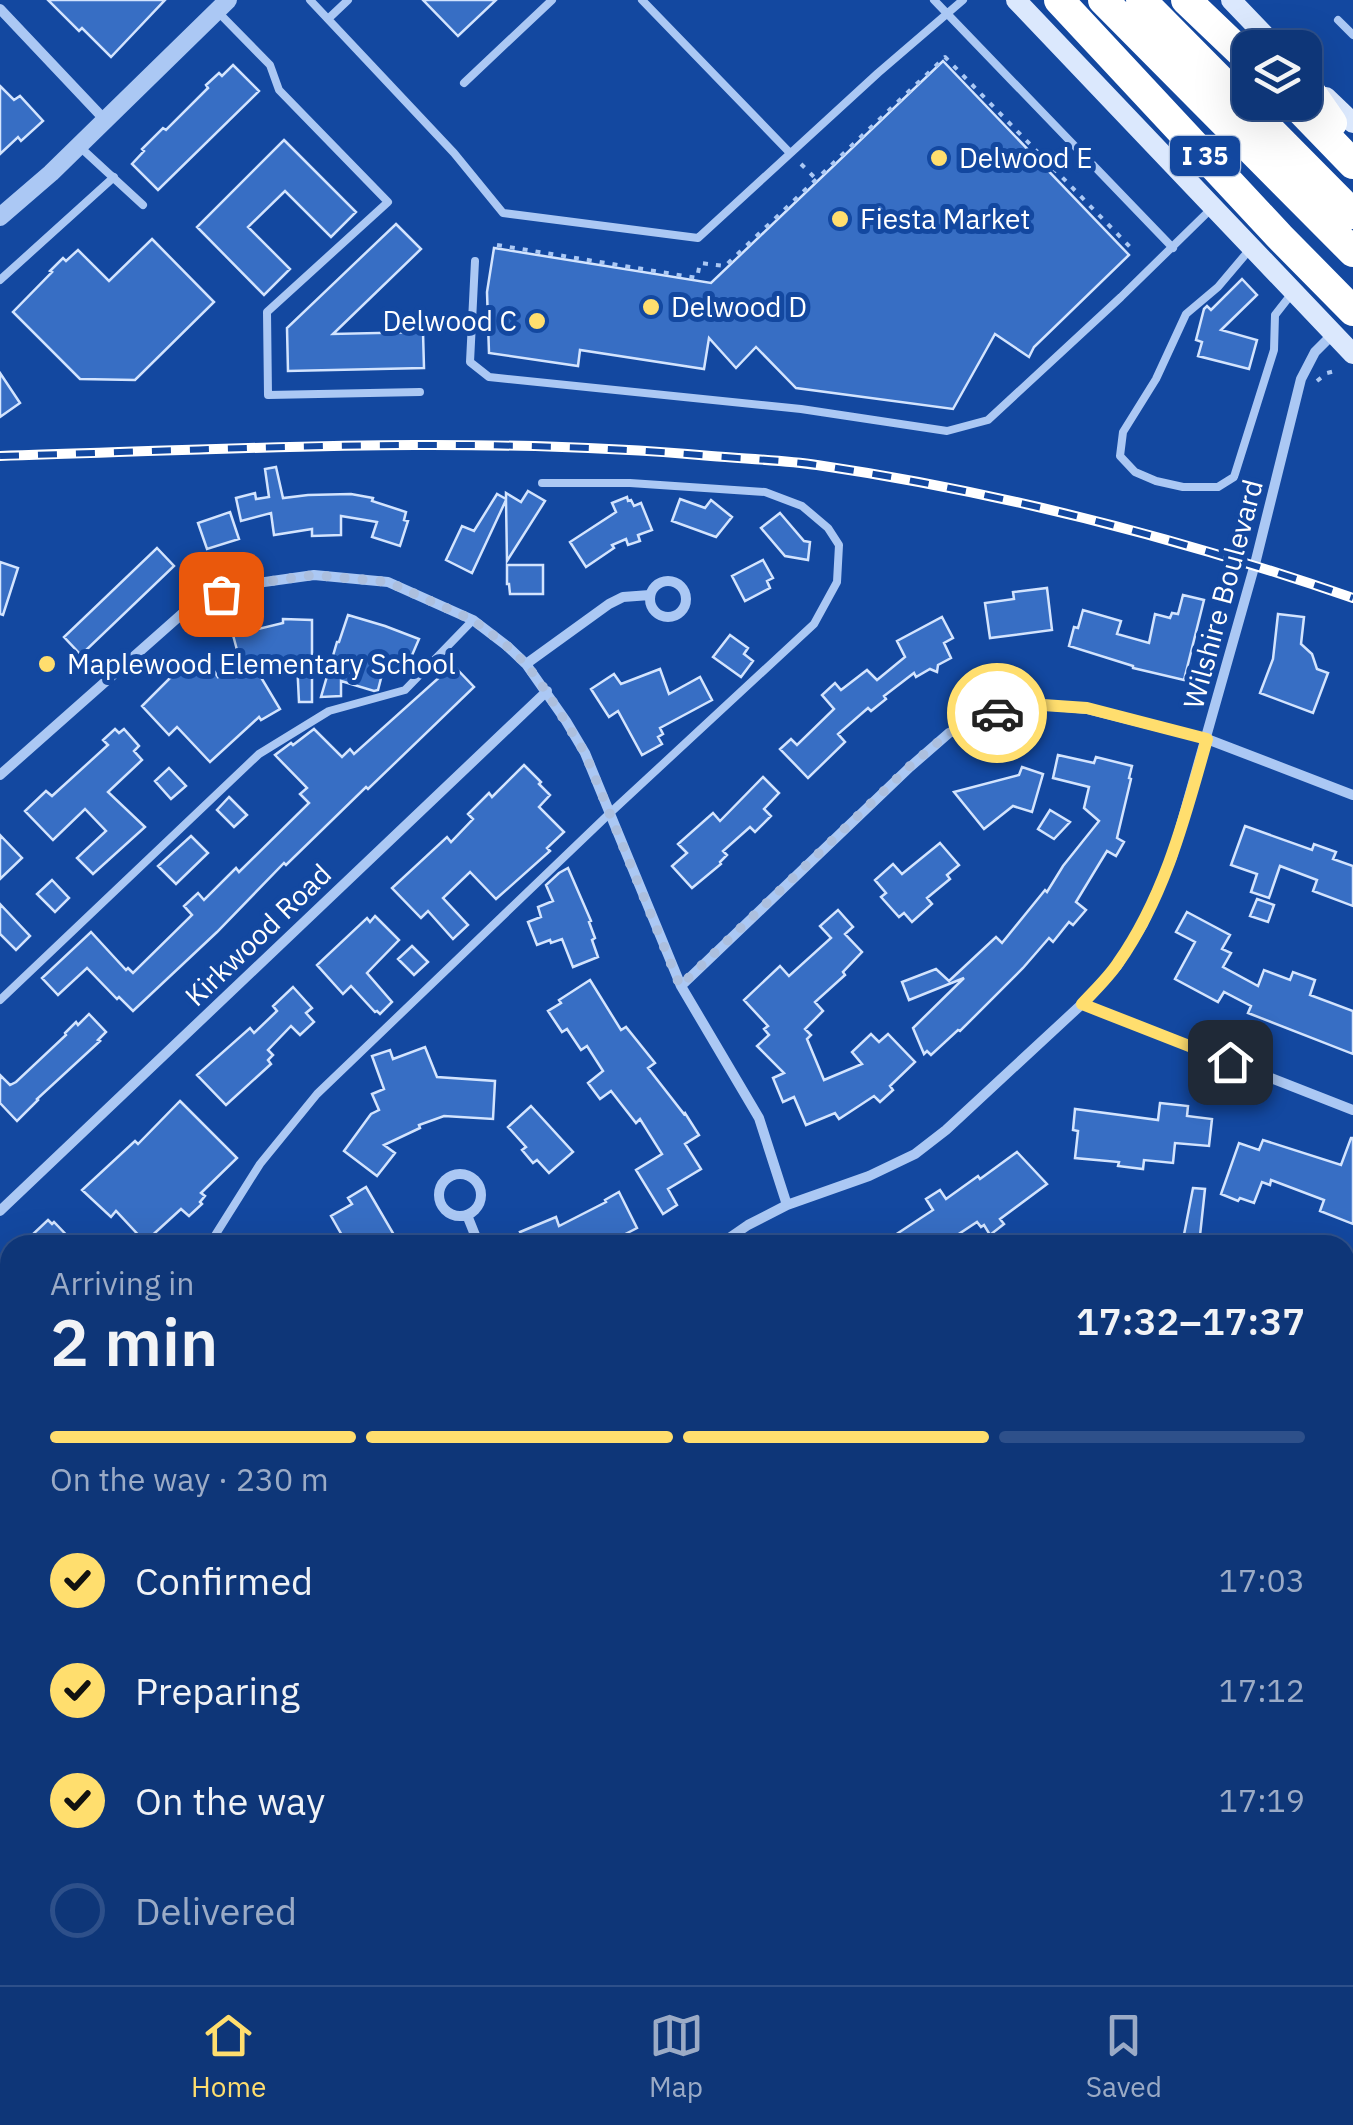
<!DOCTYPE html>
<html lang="en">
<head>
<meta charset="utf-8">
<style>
	body { margin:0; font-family:"IBM Plex Sans",sans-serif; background:#1c4180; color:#f1f3f6; height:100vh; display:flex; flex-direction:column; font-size:38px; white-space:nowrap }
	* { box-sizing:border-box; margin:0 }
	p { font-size:32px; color:#9babc6 }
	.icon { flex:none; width:55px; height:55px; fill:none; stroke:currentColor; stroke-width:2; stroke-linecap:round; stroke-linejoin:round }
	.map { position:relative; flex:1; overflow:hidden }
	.side { position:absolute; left:0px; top:1235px; width:1355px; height:750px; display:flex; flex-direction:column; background:#0e3678; border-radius:30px 30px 0 0; box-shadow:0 10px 40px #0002,0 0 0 2px #2e508a }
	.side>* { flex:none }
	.buttons { position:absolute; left:1232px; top:30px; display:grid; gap:20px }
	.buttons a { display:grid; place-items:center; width:90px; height:90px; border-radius:20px; background:#0e3678; box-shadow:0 10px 40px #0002,0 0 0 2px #2e508a; font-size:50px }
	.pin { position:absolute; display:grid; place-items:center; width:85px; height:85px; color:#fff; margin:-42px; border-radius:20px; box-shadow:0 5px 15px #0006 }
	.courier { position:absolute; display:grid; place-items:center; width:100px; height:100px; margin:-50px; border:8px solid #ffde6e; border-radius:50%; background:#fff; color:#222; box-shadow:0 2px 12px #0007 }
	.head em { font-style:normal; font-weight:600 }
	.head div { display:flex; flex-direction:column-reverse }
	.head { display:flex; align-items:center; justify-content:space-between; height:170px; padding:0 50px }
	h1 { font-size:65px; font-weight:600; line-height:75px }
	.bar { display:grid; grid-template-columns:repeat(4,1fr); gap:15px 10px; align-content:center; height:120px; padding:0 50px }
	.bar i { height:12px; border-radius:8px; background:#2e508a }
	.bar .on { background:#ffde6e }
	.bar p { grid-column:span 4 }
	ol { padding:0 50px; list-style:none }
	li { display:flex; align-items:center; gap:30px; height:110px }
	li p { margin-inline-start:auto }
	li .icon { padding:10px; border-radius:50%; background:#ffde6e; color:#111; stroke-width:4 }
	li:last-child { color:#9babc6 }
	li i { width:55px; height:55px; border:5px solid #2e508a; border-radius:50% }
	.tab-bar { display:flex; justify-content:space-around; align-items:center; height:140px; border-top:2px solid #2e508a; background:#0e3678; font-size:28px; color:#9babc6 }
	.tab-bar a { display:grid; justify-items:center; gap:5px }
	.tab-bar .on { color:#ffde6e }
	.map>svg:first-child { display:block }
	.green { fill:#2560be }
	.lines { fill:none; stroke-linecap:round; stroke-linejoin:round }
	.river { stroke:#274e90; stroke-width:35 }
	.building { fill:#376ec4; stroke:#d3e4fe; stroke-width:2.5 }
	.path { stroke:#abc8f4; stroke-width:4; stroke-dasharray:5 8; stroke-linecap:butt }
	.service { stroke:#abc8f4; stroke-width:8 }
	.minor { stroke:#abc8f4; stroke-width:10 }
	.tertiary { stroke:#abc8f4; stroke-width:18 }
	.secondary { stroke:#dbe8fd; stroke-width:20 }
	.motorway { stroke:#fff; stroke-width:30 }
	.rail-casing { stroke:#fff; stroke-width:10 }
	.rail { stroke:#1348a0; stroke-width:6; stroke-dasharray:19; stroke-linecap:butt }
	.done { stroke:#acbfde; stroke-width:10; stroke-dasharray:0 18 }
	.route { stroke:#ffde6e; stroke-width:12 }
	.poi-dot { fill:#ffde6e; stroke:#1348a0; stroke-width:4 }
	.labels { text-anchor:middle; stroke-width:10; stroke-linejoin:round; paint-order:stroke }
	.shield { fill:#1348a0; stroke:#b8c8e2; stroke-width:2.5 }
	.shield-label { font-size:25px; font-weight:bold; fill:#fff }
	.poi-label { font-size:28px; fill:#fff; stroke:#1348a0; text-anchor:start }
	.street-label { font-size:28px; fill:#fff; stroke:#1348a0 }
</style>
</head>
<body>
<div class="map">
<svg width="1353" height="1985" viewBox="0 0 1353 1985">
	<rect width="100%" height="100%" fill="#1348a0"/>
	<path class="green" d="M383,1975H615L625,1985H373Z"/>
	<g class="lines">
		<path class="river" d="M0,1429L10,1433
			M1345,1838H1353"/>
	</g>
	<path class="building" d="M48,0H165L111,57L82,28L79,31Z
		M423,0H496L458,36Z
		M943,61L1129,255L1034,347L1029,357L995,334L953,409L796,388L756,347L736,368L709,338L704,369L580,350L578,366L489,353L487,292L494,248L711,283Z
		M233,65L259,91L158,190L132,164L144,151L142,149L163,128L166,130L208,88L206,85L219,73L222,76Z
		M0,86L14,100L20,96L43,121L21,141L18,137L0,154Z
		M284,140L356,212L331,237L285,191L248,227L290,269L264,295L197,227Z
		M396,224L421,249L333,334L423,332L424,368L288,371L287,328Z
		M152,239L214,302L135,380L80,379L13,312L52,272L50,271L63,258L66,261L78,250L109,281Z
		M1242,279L1257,295L1221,330L1257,340L1249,369L1198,356L1202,342L1196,340L1204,309L1207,306L1211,310Z
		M0,373L20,403L0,417Z
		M276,467L283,498L308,495L351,494L373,498L372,501L406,512L404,520L408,521L400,546L372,537L377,522L341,516V535L312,536V529L274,535L271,513L241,521L236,498L255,493L256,499L269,497L265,469Z
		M528,491L545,501L507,561L506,500L472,573L446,560L462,526L474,531L497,494L506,499V493L521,502Z
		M627,497L628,501L631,500L634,506L641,503L652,530L638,535L640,541L628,545L626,539L612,545L614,548L586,567L570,542L616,512L612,503Z
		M680,499L705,508L711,500L732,517L716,537L672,521Z
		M230,512L239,539L207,549L198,523Z
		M780,513L804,541L810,542L808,560L785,556L761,528Z
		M157,548L174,566L81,655L64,637Z
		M763,560L773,578L767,581L770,588L745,601L732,576Z
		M0,562L18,568L3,615L0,614Z
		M507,565H543V594H510L509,584H507Z
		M1047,588L1052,630L990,638L985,603L1014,599L1013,592Z
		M1183,595L1204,600L1184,680L1133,668V666L1069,646L1074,627L1078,628L1083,610L1121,621L1117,634L1149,643L1155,614L1170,618L1172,613L1178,614Z
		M1278,614L1304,617L1301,644L1312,654L1317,669L1328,673L1313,713L1260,693L1273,659Z
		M348,615L385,626L419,639L407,667L386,659L378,690L374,691L341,681V696L321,697L337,642H339Z
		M942,617L953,638L944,643L951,658L938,665L937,672L930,669L916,677L914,673L884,696L886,699L871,711L868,708L838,734L845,742L808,778L780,749L791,739L797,745L834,709L822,695L835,683L841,690L867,670L877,680L905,657L897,641Z
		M283,619L312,620V702H299L297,661L262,662L263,667L256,669L280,709L261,720L259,717L210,762L177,727L169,735L142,706L171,677L205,657L218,677L241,665L233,635L283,623Z
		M730,635L748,648L744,654L753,661L741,677L713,657Z
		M453,665L474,687L368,789L366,787L286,865L284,863L217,932L133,1011L119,997L117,999L87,968L58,995L42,978L91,932L126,970L128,968L133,973L192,915L184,906L198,893L204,900L236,868L239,872L309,803L300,794L307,788L275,755L291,743L293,745L314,729L342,757L350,749L354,754Z
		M660,669L669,694L700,677L712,700L660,728L663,734L658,737L662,744L642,755L618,711L609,717L591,689L614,674L621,684Z
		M115,729L119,733L124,729L139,746L134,751L142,760L108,792L145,827L93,874L77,858L106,831L85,809L53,840L25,811L46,791L52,796L108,745L103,740Z
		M1058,755L1094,763L1096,757L1132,766L1129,778L1131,779L1117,838L1124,842L1116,856L1107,851L1096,869L1076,902L1086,910L1073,925L1069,922L1053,942L1049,938L1023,968L960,1031L958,1030L931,1055L927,1051L924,1054L913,1028L964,978L909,1000L902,982L936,969L949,981L996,937L1002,943L1045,890L1047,892L1063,866L1099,821L1084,808L1089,787L1053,778Z
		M524,765L541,782L539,784L550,795L539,807L564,832L547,848L550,851L496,899L470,872L443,898L468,925L453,939L428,911L421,918L392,888L447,837L451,842L473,819L468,814L489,793L492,797Z
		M1022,767L1043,774L1032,812L1013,806L984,829L954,792L1019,775Z
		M169,768L186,786L171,799L155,781Z
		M763,777L779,793L764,809L771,816L755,832L750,827L723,851L727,855L720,862L721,864L692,888L672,866L687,853L678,844L713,813L720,821Z
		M229,797L247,815L234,827L217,810Z
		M1050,810L1070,822L1054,839L1038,829Z
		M1245,826L1312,850L1314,844L1336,852L1333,859L1353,866V906L1313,891L1317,880L1280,866L1269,898L1251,892L1257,874L1231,865Z
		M0,835L22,858L0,879Z
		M191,836L208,853L176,884L158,866Z
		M940,843L959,865L947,875L950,879L927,898L932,904L912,922L904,913L899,917L881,897L886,893L875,880L893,864L902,874Z
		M568,868L591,921L589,922L595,938L592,940L598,957L573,967L562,939L551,943L550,940L537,945L528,922L541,917L538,907L553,901L546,885L559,873Z
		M52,880L69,898L55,912L37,894Z
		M1257,899L1274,905L1268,922L1250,916Z
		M0,904L30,936L16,950L0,934Z
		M838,910L853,927L845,934L862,952L843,972L845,975L815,1002L823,1011L805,1029L811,1035L807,1039L824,1080L862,1064L852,1052L871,1034L879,1042L888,1034L915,1062L890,1086L893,1090L880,1102L874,1096L839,1119L835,1113L806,1125L794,1097L783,1102L773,1078L784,1073L757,1046L769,1035L764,1029L768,1026L744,1000L780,966L789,976L831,938L820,926Z
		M1187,912L1230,935L1222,949L1231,953L1223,967L1258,986L1264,970L1290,980L1293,972L1315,980L1310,995L1353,1011V1054L1248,1013L1251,1006L1224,992L1218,1002L1175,979L1195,942L1176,932Z
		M375,916L399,940L367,973L392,1002L380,1014L377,1011L375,1012L351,986L343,994L317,965L367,918L370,922Z
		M412,946L428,962L414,975L398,959Z
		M590,980L621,1030L626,1027L655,1063L648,1068L684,1114L685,1113L699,1135L685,1144L701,1169L668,1189L677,1205L663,1214L636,1170L662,1154L640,1119L636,1123L611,1091L600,1099L588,1083L603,1071L587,1046L581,1050L567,1029L562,1032L548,1011L561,1003L559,1000Z
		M293,987L312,1008L306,1013L314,1022L300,1035L291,1026L268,1050L273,1055L268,1060L271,1064L226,1105L197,1075L250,1028L254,1033L277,1011L273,1006Z
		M89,1014L106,1032L98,1040L100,1041L37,1099L38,1100L17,1121L0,1103V1075L10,1085L16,1082L66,1035L65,1033L76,1022L78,1025Z
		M425,1047L437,1077L495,1081L493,1119L444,1116L419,1125L420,1128L384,1145L395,1153L377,1176L344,1151L371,1114L379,1110L372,1094L384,1089L372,1056L390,1050L393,1059Z
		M180,1101L237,1158L201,1193L205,1196L200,1202L202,1204L189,1216L181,1209L145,1242L116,1211L111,1217L82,1190L135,1141L138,1144Z
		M1160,1103L1188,1106L1187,1116L1212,1119L1209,1146L1175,1143L1173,1163L1144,1160L1143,1169L1118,1166L1119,1162L1075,1158L1078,1131L1073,1130L1075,1109L1158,1120Z
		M531,1106L573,1152L549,1173L537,1160L533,1163L522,1150L526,1147L508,1127Z
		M1351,1138H1353V1224L1320,1211L1324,1200L1271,1180L1270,1185L1262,1182L1254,1203L1240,1198L1238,1201L1221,1194L1239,1143L1259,1150L1263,1140L1341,1165Z
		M1017,1152L1047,1184L1000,1219L1004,1224L990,1235L984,1225L981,1227L977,1222L942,1245H880L933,1210L926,1199L940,1190L946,1199L978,1176L980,1179Z
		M366,1187L397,1240L389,1245H362L359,1240L356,1241L355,1239L347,1244L331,1216L352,1204L348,1198Z
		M1193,1188L1205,1189L1199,1245H1182Z
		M619,1192L637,1228L604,1245H526L520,1232L556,1217L559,1226L606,1202L605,1200Z
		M48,1220L52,1224L54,1222L76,1245H41L32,1235Z"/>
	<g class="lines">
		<path class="path" d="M801,164L815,178
			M497,245L697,278L700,263L725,266L945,57L1134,251
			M1317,381L1327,373L1339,370
			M569,1975L577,1985"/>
		<path class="service" d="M310,0L454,153L503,213L698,238L878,73L963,0
			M642,0L790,153
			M934,0L1173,248
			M217,11L270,65L279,90L388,202L267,312L268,395L420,392
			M328,19L348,0
			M1338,20L1353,35
			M464,83L552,0
			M81,148L143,205
			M1251,248L1218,287L1186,314L1156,379L1123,432L1120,456L1135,472L1156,481L1183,487H1218L1234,477L1274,350L1275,315L1293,292
			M475,261L470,362L489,377L801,409L947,431L988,420L1121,297L1212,208
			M0,280L114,177
			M0,1000L259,754L329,711L405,690L473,620
			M209,1245L260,1164L317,1094L610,813L814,624L837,582L839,545L828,528L802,506L765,492L630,483H542
			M199,1975L208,1985
			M160,1985L169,1975"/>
		<path class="minor" d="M0,9L104,119
			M650 599a18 18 0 1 1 36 0a18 18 0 1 1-36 0Z
			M526,664L609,604L623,597L650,595
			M0,775L192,605L251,584L314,575L388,582L473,620L507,646L526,664L566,721L585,753L681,986L759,1118L787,1205
			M681,986L910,767L949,733L999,712L1043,705L1087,709L1207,739L1353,795
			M1082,1004L1353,1110
			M439 1195a21 21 0 1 1 42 0a21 21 0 1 1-42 0Z
			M0,1211L547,691
			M467,1215L479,1245
			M719,1245L748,1225L787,1205L869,1176L915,1154L946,1130L1082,1004L1117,966L1143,924L1172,857L1255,564L1301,379L1315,352L1332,335
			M0,1272L10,1283
			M1345,1449L1353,1456
			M1345,1525L1353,1517
			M0,1649L10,1655
			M1345,1747H1353
			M1345,1913L1353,1906
			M636,1975L646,1985
			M91,1985L101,1975
			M1265,1985L1276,1975"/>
		<path class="tertiary" d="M0,217L51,173L228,0"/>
		<path class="secondary" d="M1016,0L1353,354
			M1231,0L1277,48
			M1326,97L1353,123"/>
		<path class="motorway" d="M1059,0L1280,237L1353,311
			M1103,0L1353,252
			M1141,0L1353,214
			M1186,0L1250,61
			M1305,84L1332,123
			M1293,102L1353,164"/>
		<defs>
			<path id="rail" d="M0,456C237,449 475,435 711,456C747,459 782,460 817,465C1000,492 1179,538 1353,598"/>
		</defs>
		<use href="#rail" class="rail-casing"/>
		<use href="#rail" class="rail"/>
	</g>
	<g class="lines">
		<path class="done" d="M221,594L251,584L314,575L388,582L473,620L507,646L526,664L546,691L585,753L680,986L910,766L949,733L997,713"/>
		<path class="route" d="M997,713L1043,705L1087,708L1207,739C1185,817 1165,896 1118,963C1108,978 1094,991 1082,1004L1230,1062"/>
	</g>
	<g class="poi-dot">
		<circle cx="939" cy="158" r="10"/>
		<circle cx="840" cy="219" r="10"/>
		<circle cx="651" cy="307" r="10"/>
		<circle cx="537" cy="321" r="10"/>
		<circle cx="47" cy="664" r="10"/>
	</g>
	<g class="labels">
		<rect class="shield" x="1170" y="136" width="70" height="40" rx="8"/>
		<g class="shield-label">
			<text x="1205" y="165">I 35</text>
		</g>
		<g class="poi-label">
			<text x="959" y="168">Delwood E</text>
			<text x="860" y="229">Fiesta Market</text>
			<text x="671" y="317">Delwood D</text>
			<text x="517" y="331" text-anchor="end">Delwood C</text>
			<text x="67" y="674">Maplewood Elementary School</text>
		</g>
		<g class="street-label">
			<text transform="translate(1223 594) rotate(-75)" y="10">Wilshire Boulevard</text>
			<text transform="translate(258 935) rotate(-44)" y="10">Kirkwood Road</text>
		</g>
	</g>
</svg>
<div class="buttons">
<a><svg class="icon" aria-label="layers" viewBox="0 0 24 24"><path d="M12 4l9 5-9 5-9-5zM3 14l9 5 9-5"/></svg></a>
</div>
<div class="pin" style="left:221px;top:594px;background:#ea580c"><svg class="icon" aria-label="bag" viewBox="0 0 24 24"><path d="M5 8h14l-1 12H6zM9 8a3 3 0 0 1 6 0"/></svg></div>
<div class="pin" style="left:1230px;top:1062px;background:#1f2937"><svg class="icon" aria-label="home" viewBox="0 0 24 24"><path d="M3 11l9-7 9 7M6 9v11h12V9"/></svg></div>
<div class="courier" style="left:997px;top:713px"><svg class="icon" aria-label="car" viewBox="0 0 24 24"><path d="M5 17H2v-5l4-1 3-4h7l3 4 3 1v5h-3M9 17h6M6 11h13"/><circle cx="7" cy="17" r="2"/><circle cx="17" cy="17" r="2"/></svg></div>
<section class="side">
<div class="head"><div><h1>2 min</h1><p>Arriving in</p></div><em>17:32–17:37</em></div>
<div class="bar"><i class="on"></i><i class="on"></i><i class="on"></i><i></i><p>On the way · 230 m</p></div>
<ol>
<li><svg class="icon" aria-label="check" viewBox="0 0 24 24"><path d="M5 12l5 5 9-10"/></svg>Confirmed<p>17:03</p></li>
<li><svg class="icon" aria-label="check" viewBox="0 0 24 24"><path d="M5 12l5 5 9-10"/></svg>Preparing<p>17:12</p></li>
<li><svg class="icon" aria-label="check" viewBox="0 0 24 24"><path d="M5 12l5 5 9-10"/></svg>On the way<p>17:19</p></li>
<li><i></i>Delivered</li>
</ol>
</section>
</div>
<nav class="tab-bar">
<a class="on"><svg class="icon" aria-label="home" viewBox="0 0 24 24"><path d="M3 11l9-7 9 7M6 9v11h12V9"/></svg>Home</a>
<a><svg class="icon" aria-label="map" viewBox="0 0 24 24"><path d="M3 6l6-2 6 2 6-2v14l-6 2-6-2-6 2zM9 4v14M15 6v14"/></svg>Map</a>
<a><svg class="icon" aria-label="saved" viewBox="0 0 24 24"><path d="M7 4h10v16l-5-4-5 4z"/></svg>Saved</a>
</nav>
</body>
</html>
